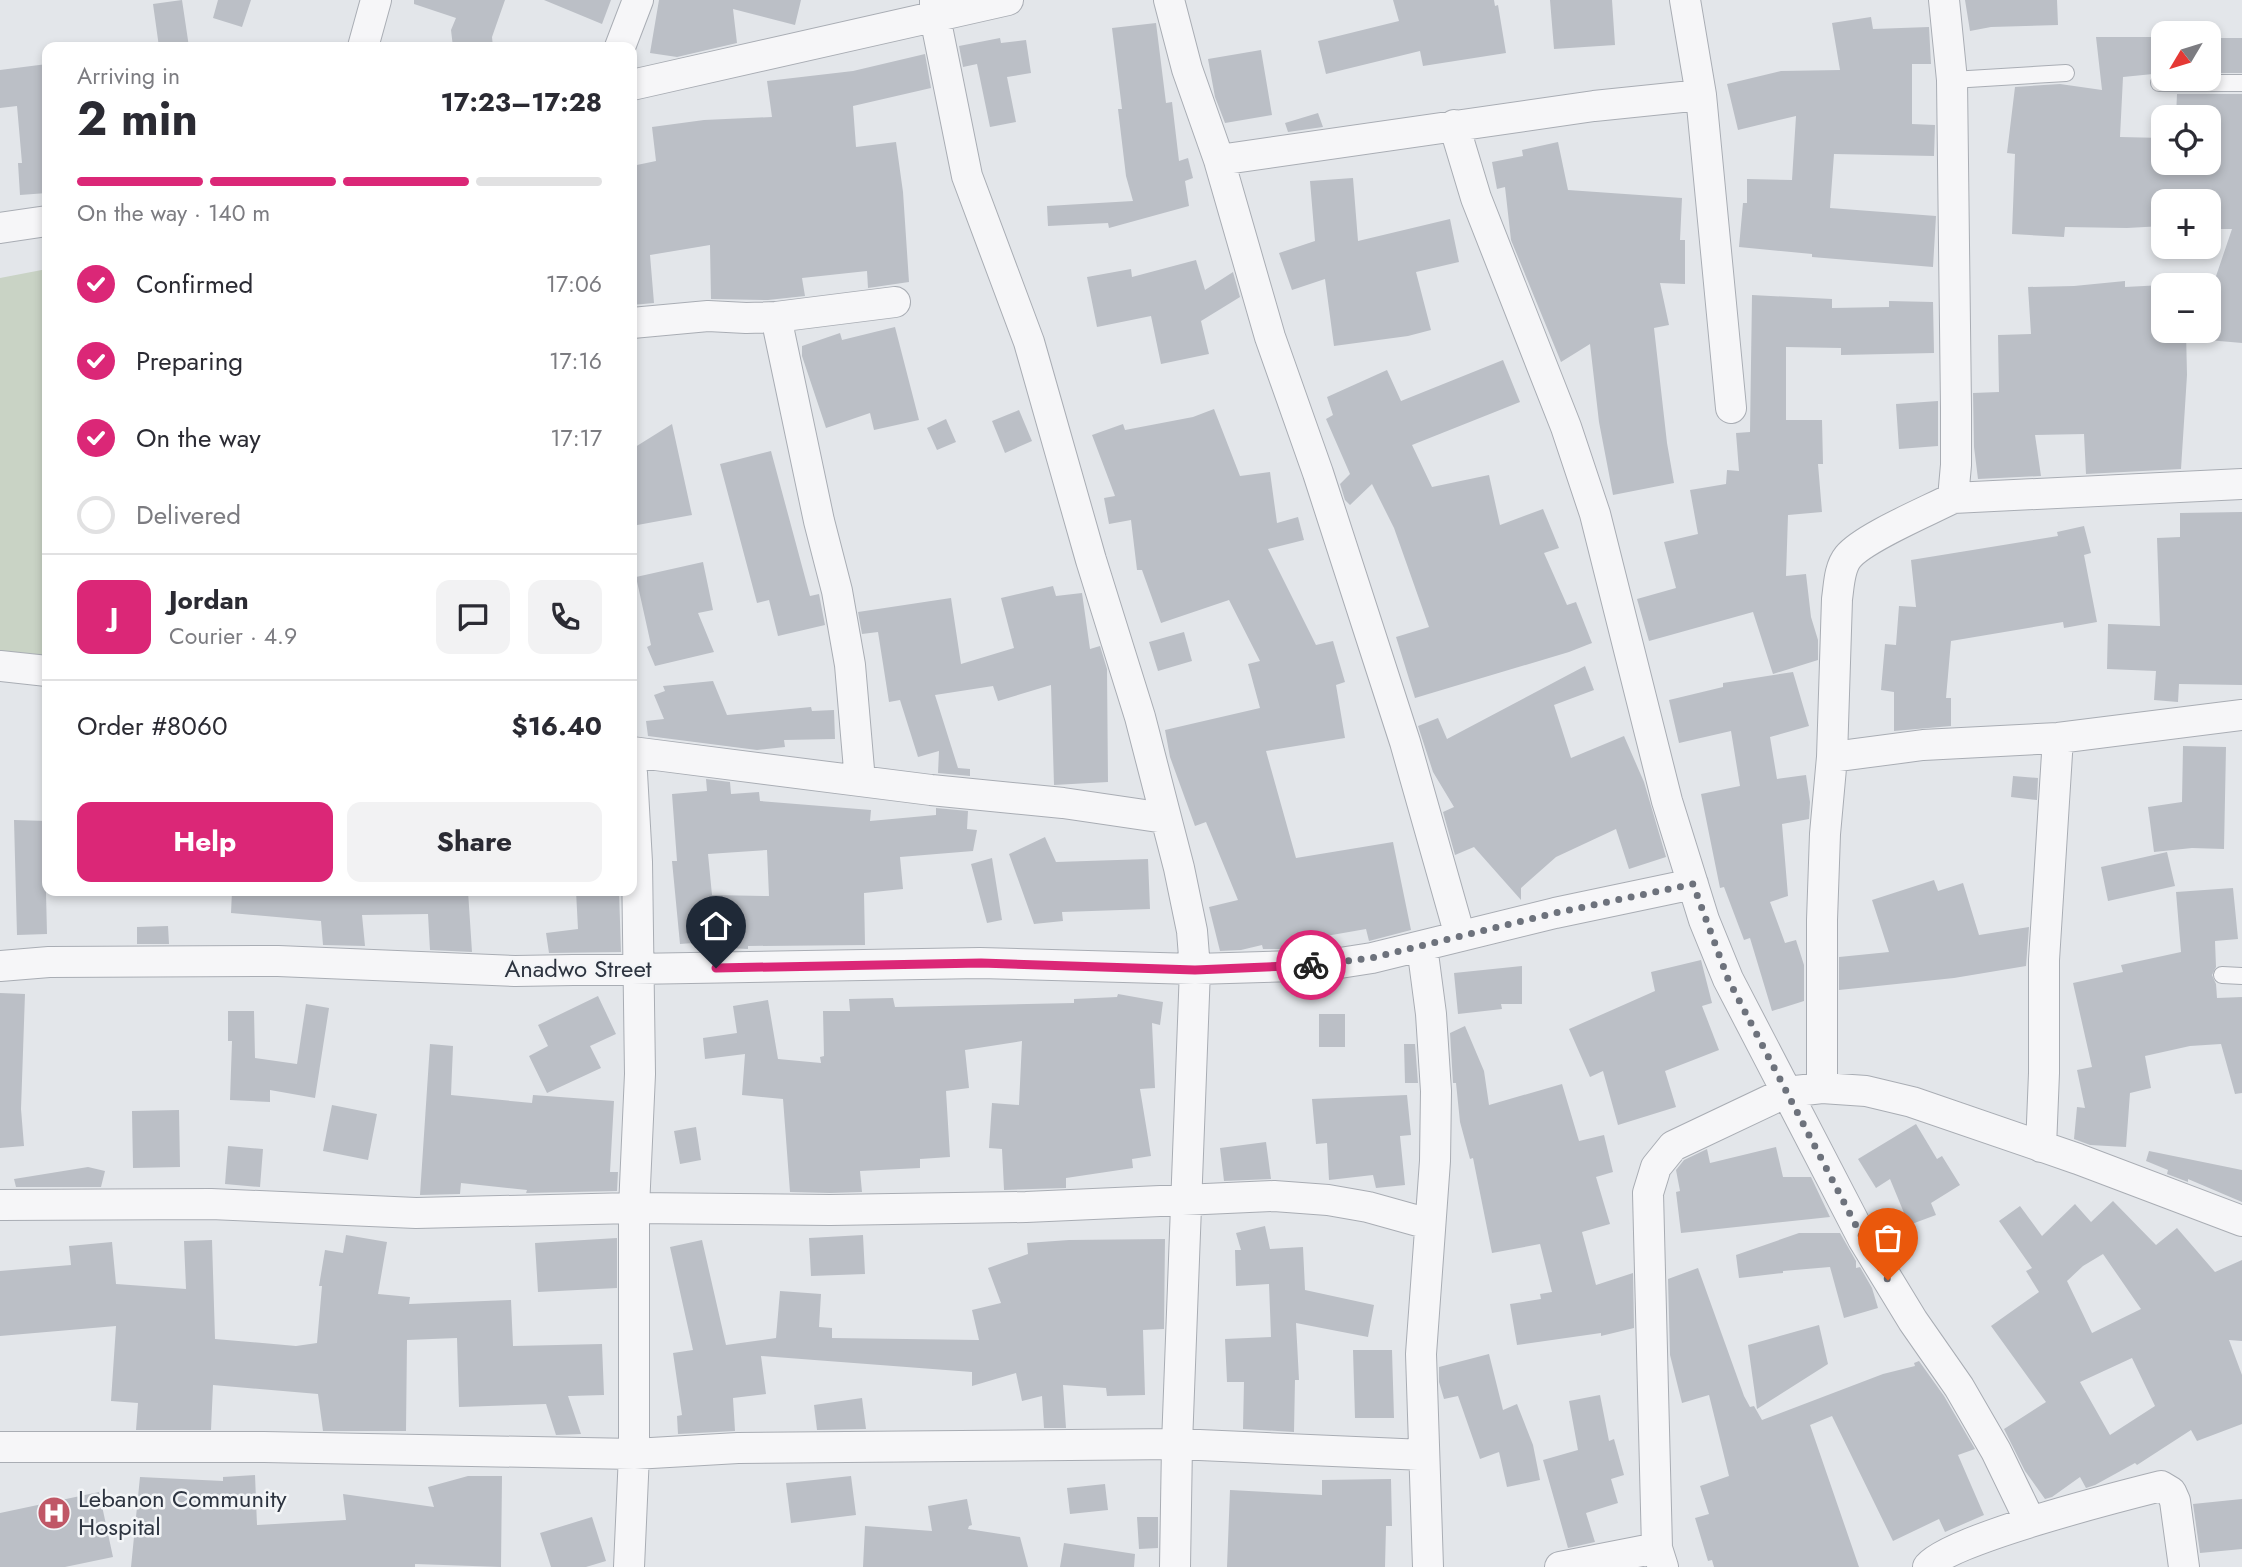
<!DOCTYPE html>
<html lang="en">
<head>
<meta charset="utf-8">
<style>
	body { margin:0; font-family:Jost,sans-serif; background:#f2f2f3; color:#2b2b33; height:100vh; display:flex; flex-direction:column; font-size:26px; white-space:nowrap }
	* { box-sizing:border-box; margin:0 }
	p { font-size:23px; color:#7c7c81 }
	.icon { flex:none; width:38px; height:38px; fill:none; stroke:currentColor; stroke-width:2; stroke-linecap:round; stroke-linejoin:round }
	.map { position:relative; flex:1; overflow:hidden }
	.drawer { position:absolute; left:42px; top:42px; width:595px; height:854px; display:flex; flex-direction:column; background:#fff; border-radius:14px; box-shadow:0 4px 10px #0003 }
	.drawer>* { flex:none }
	.needle { width:46px; rotate:232deg }
	.tools { position:absolute; left:2151px; top:21px; display:grid; gap:14px }
	.tools a { display:grid; place-items:center; width:70px; height:70px; border-radius:14px; background:#fff; box-shadow:0 4px 10px #0003; font-size:35px }
	.pin { position:absolute; display:grid; place-items:center; width:60px; height:60px; color:#fff; margin:-72px -30px; border-radius:50% 50% 50% 0; rotate:-45deg; box-shadow:0 0 7px #0007 }
	.pin .icon { rotate:45deg }
	.courier { position:absolute; display:grid; place-items:center; width:70px; height:70px; margin:-35px; border:5px solid #db2777; border-radius:50%; background:#fff; color:#222; box-shadow:0 2px 9px #0007 }
	.overview em { font-style:normal; font-weight:700 }
	.overview div { display:flex; flex-direction:column-reverse }
	.overview { display:flex; align-items:center; justify-content:space-between; height:119px; padding:0 35px }
	h1 { font-size:46px; font-weight:700; line-height:52px }
	.bar { display:grid; grid-template-columns:repeat(4,1fr); gap:10px 7px; align-content:center; height:84px; padding:0 35px }
	.bar i { height:9px; border-radius:5px; background:#e1e1e2 }
	.bar .on { background:#db2777 }
	.bar p { grid-column:span 4 }
	.line { display:flex; align-items:center; gap:18px; padding:0 35px; border-top:2px solid #e1e1e2 }
	.line div { flex:1 }
	.round { display:grid; place-items:center; flex:none; width:74px; height:74px; border-radius:14px; background:#f2f2f3 }
	ol { padding:0 35px; list-style:none }
	li { display:flex; align-items:center; gap:21px; height:77px }
	li p { margin-inline-start:auto }
	li .icon { padding:7px; border-radius:50%; background:#db2777; color:#fff; stroke-width:4 }
	li:last-child { color:#7c7c81 }
	li i { width:38px; height:38px; border:4px solid #e1e1e2; border-radius:50% }
	.primary-button { display:flex; gap:14px; margin-top:auto; padding:14px 35px }
	.primary-button a { flex:1; height:80px; border-radius:14px; background:#db2777; color:#fff; font-size:28px; font-weight:700; line-height:80px; text-align:center }
	.primary-button a+a { background:#f2f2f3; color:#2b2b33 }
	.map>svg:first-child { display:block }
	.green { fill:#c9d3c5 }
	.building { fill:#bbbfc6; fill-rule:evenodd }
	.lines { fill:none; stroke-linecap:round; stroke-linejoin:round }
	.service-casing { stroke:#a9adb4; stroke-width:18 }
	.minor-casing { stroke:#a9adb4; stroke-width:32 }
	.service { stroke:#f6f6f8; stroke-width:16 }
	.minor { stroke:#f6f6f8; stroke-width:30 }
	.done { stroke:#6d727c; stroke-width:7; stroke-dasharray:0 12.6 }
	.route { stroke:#db2777; stroke-width:9 }
	.labels { text-anchor:middle; stroke-width:5; stroke-linejoin:round; paint-order:stroke }
	.street-label { font-size:24px; fill:#2d3440; stroke:#f3f5f7 }
	.poi-label { font-size:24px; fill:#2d3440; stroke:#f3f5f7; text-anchor:start }
</style>
</head>
<body>
<div class="map">
<svg width="2242" height="1567" viewBox="0 0 2242 1567">
	<rect width="100%" height="100%" fill="#e3e6ea"/>
	<path class="green" d="M47,269V655L0,651V278Z"/>
	<path class="building" d="M182,0L189,47H159L153,4Z
		M218,0H251L242,27L213,18Z
		M414,0H505L492,37L493,47H453L451,30L456,18L414,4Z
		M544,0H611L602,24Z
		M659,0H801L795,25L733,9L737,43L677,57L650,53Z
		M1393,0H1494L1495,6L1498,5L1506,53L1423,66L1420,51L1326,74L1318,41L1399,21Z
		M1550,0H1612L1615,45L1554,49Z
		M1965,0H2057L2058,25L1991,27L1970,31Z
		M1871,17L1873,29L1929,27L1931,64H1912V124L1935,125L1934,156L1834,154L1830,208L1936,216L1933,267L1812,257V254L1739,247L1743,203H1747V179L1792,180L1796,116L1738,130L1727,84L1781,71L1840,70L1832,23Z
		M1156,23L1166,103L1172,102L1179,161L1188,158L1193,178L1185,181L1189,206L1109,228L1108,223L1048,226L1047,206L1133,201L1126,176L1118,109H1122L1112,28Z
		M2096,37H2160L2163,73L2123,77L2120,137L2163,138V163H2208V117H2176L2177,94H2242V343L2208,340V287L2212,288L2232,229H2208V201H2163V226L2127,228L2065,227L2064,237L2012,234L2015,154L2007,153L2015,87L2060,84L2102,90Z
		M1000,38L1001,43L1026,40L1031,73L1007,77L1016,122L990,127L977,64L963,67L959,46Z
		M2208,38H2242V73H2208Z
		M1261,50L1272,115L1225,123L1215,97L1208,59Z
		M925,54L931,88L853,106L856,147L896,142L903,192L909,282L868,288L867,271L802,278L805,296L768,300L711,299L710,245L650,255L654,303L632,305V166L656,161L652,127L704,120L772,117L767,81L853,71Z
		M47,64V193L20,195L18,163H22L17,106L0,108V70Z
		M1318,113L1323,127L1288,132L1285,123Z
		M1558,142L1568,190L1682,198L1680,240H1685V284L1660,283L1669,325L1654,328L1667,443L1674,483L1613,495L1599,422L1590,344L1561,362L1511,240L1505,187L1497,189L1492,162L1523,156L1522,150Z
		M1353,178L1358,241L1450,219L1459,262L1416,272L1431,330L1408,336L1334,346L1325,279L1292,290L1279,253L1315,241L1310,181Z
		M1196,260L1205,290L1233,272L1240,297L1201,321L1209,354L1161,364L1151,316L1097,327L1087,277L1131,269L1132,277Z
		M2125,281V287L2163,285V331H2186L2187,375L2181,469L2086,474L2084,434L2035,435L2041,476L1978,479L1974,447L1973,393L1999,392L1998,335L2031,334L2028,287L2074,286Z
		M1752,295L1832,299V308L1889,307V301L1933,302L1934,353L1841,355V348L1786,347V420H1822L1823,464H1818L1822,512L1788,515L1786,576L1806,574L1811,617L1818,640V660L1773,674L1753,612L1649,641L1637,599L1676,588L1664,542L1698,534L1690,490L1726,484L1727,470L1739,471L1736,433L1750,432Z
		M895,327L919,420L874,430L870,413L826,428L802,356V346L840,333L842,340Z
		M1503,360L1520,402L1412,445L1432,487L1489,475L1500,525L1543,509L1559,548L1544,553L1567,605L1576,602L1592,643L1569,652L1415,698L1396,637L1429,627L1394,528L1372,484L1350,505L1345,500L1340,484L1350,474L1326,419L1333,415L1327,397L1387,370L1401,401Z
		M1938,401V446L1899,449L1896,404Z
		M1214,409L1240,476L1270,472L1277,523L1298,517L1304,540L1268,549L1316,645L1333,641L1345,682L1336,685L1345,738L1266,751L1296,858L1393,842L1411,930L1369,941L1366,929L1309,939L1310,943L1287,949H1263L1262,945L1241,950L1220,951L1209,907L1238,900L1206,822L1195,826L1170,757L1165,730L1260,708L1248,664L1260,661L1229,600L1161,623L1142,570H1137L1131,520L1109,524L1104,498L1115,496L1092,435L1123,424L1125,430L1193,417Z
		M1019,410L1032,441L1005,453L992,421Z
		M946,419L956,442L937,450L927,428Z
		M672,424L692,515L632,526V449Z
		M771,451L810,596L819,594L825,625L778,636L769,600L757,603L720,464Z
		M2242,512V685L2179,684L2178,702L2154,700L2156,671L2107,669L2108,624L2160,626L2157,538L2180,537V513Z
		M2084,526L2091,553L2084,555L2097,622L2064,628L2063,622L1951,641L1946,698H1951V726L1894,731V692L1881,690L1885,644L1896,645L1899,606L1916,607L1911,560L2058,536L2057,532Z
		M703,562L713,610L698,613L714,652L655,666L647,647L651,645L636,577Z
		M1053,586L1056,596L1082,593L1090,649L1100,646L1107,669L1108,782L1054,785L1051,685L998,701L993,686L935,695L958,768L970,769V776L938,773L939,751L918,757L900,700L889,702L878,632L862,634L858,612L951,598L961,664L1014,648L1001,598Z
		M1184,632L1192,661L1158,671L1149,642Z
		M1585,666L1594,690L1554,705L1571,758L1624,736L1644,782L1666,857L1629,869L1616,829L1556,857L1521,888V900L1474,847L1455,855L1443,812L1454,807L1433,772L1418,726L1438,718L1447,739Z
		M1793,672L1809,726L1770,737L1777,779L1806,775L1810,802L1809,819L1782,824L1788,896L1770,902L1785,943L1796,940L1804,965V1001L1772,1011L1750,938L1744,940L1724,887L1720,888L1701,794L1740,786L1731,731L1679,743L1669,700L1723,687V683Z
		M713,681L727,715L811,707L812,711L834,710L835,739L784,740L785,747L757,750L648,736L646,721L664,719L654,695L665,691L663,686Z
		M2183,746L2226,747L2224,849L2192,848L2154,852L2148,807L2182,802Z
		M2013,776L2038,778L2037,800L2011,797Z
		M706,779L730,782L731,794L759,792L760,801L871,810L870,821L936,815V808L968,811L967,829L977,830L973,851L900,857L903,889L864,893L865,945L748,946V949L726,948L724,942L721,941L680,944L672,861H677L672,794L707,791ZM767,850L769,896L712,895L708,854Z
		M14,820L47,821V851H45L47,934L17,935Z
		M1045,837L1056,862L1148,859L1150,909L1062,912L1063,921L1034,924L1009,854Z
		M2167,852L2175,886L2108,901L2101,867Z
		M992,858L1002,920L987,923L971,864Z
		M1934,880L1938,891L1963,883L1979,935L2029,927L2026,966L1954,978L1839,990V957L1889,952L1872,900Z
		M2233,888L2238,939L2215,941L2216,967L2212,975L2216,984L2217,998L2242,997V1093L2235,1094L2221,1044L2190,1046L2145,1056L2151,1088L2130,1093L2126,1147L2090,1145L2074,1139L2077,1107L2085,1108L2077,1070L2092,1067L2073,983L2123,972L2121,965L2181,952L2176,892Z
		M232,891H468L472,952L430,950L428,914L362,915L365,946L323,945L321,921L231,913Z
		M576,891H619L621,952L549,953L546,933L578,929Z
		M168,926L169,944H137V927Z
		M1701,960L1712,1003L1702,1006L1719,1050L1665,1071L1676,1107L1618,1125L1603,1071L1590,1077L1569,1029L1655,991L1651,972Z
		M1522,966V1004H1501L1502,1009L1458,1014L1454,973Z
		M0,993L25,994L21,1109L24,1146L0,1148Z
		M1118,994L1163,1002L1160,1025L1152,1023L1155,1088L1140,1089L1151,1156L1132,1159L1133,1168L1066,1178V1188L1004,1190L1002,1149L989,1148L992,1103L1019,1105L1022,1041L965,1050L969,1088L946,1091L950,1157L920,1159V1168L860,1171L862,1192L830,1193L790,1192L783,1099L742,1095L745,1054L705,1059L703,1038L737,1033L733,1006L768,1000L778,1059L821,1063L820,1057L824,1056L823,1011H850L849,999L893,998L895,1007L1074,1003V999L1117,997Z
		M598,996L616,1034L590,1046L601,1068L547,1093L529,1056L548,1046L538,1025Z
		M306,1004L329,1008L315,1098L270,1090V1102L230,1100L232,1041H228V1011H254L255,1058L297,1064Z
		M1319,1014H1345V1047H1319Z
		M1465,1026L1484,1071L1489,1105L1562,1084L1579,1141L1604,1135L1613,1172L1596,1177L1610,1224L1582,1232L1596,1285L1633,1273L1634,1328L1601,1336V1333L1517,1345L1510,1304L1541,1299L1540,1294L1552,1292L1540,1244L1492,1253L1473,1158L1470,1159L1460,1122L1456,1083H1453L1450,1033Z
		M430,1044L453,1046L451,1095L532,1103L533,1095L614,1101L610,1172H618L617,1191L526,1193L527,1190L461,1183L460,1194L420,1195Z
		M1404,1044H1415L1418,1083H1405Z
		M1407,1095L1411,1135L1400,1136L1405,1185L1376,1188L1373,1175L1329,1180L1327,1143L1316,1144L1312,1099Z
		M332,1105L377,1114L368,1160L323,1151Z
		M179,1110L180,1167L133,1168L132,1111Z
		M1916,1124L1937,1159L1942,1156L1960,1185L1931,1203L1936,1215L1909,1225L1890,1179L1876,1188L1858,1159Z
		M696,1127L701,1160L680,1164L674,1131Z
		M1266,1142L1271,1179L1224,1181L1220,1148Z
		M228,1146L263,1149L260,1187L225,1184Z
		M1776,1147L1783,1177H1811L1830,1217L1681,1233L1676,1192L1680,1191L1676,1170L1684,1160L1707,1149L1710,1163Z
		M2149,1151L2242,1170V1202L2188,1179V1182L2167,1174L2168,1170L2146,1161Z
		M88,1167L105,1171L101,1187H16L14,1179Z
		M2113,1201L2156,1245L2177,1228L2215,1272L2242,1260V1341L2229,1340L2242,1375V1424L2197,1441L2191,1430L2137,1465L2135,1463L2095,1485L2086,1488L2080,1477L2052,1497L2045,1499L2025,1471L2004,1429L2046,1402L1991,1326L2039,1292L2026,1271L2032,1268L1999,1221L2020,1206L2042,1236L2075,1204L2091,1222ZM2103,1254L2141,1309L2092,1333L2067,1281L2083,1266ZM2132,1358L2155,1406L2110,1435L2080,1382Z
		M1265,1226L1270,1249L1303,1247L1305,1290L1374,1305L1368,1337L1296,1323L1299,1380H1295L1294,1432L1243,1429L1244,1382H1227L1225,1339L1271,1337L1269,1284L1236,1286L1235,1250H1241L1236,1233Z
		M1799,1233H1840L1856,1261V1268L1860,1267L1872,1288L1878,1308L1844,1318L1830,1267L1783,1271V1273L1739,1278L1736,1255Z
		M346,1235L387,1242L378,1294L410,1297L409,1304L511,1300L513,1346L602,1344L604,1395L568,1396L581,1434L556,1435L546,1404L459,1407L457,1338L407,1340L406,1431H323L318,1394L213,1385L211,1430H136L138,1403L111,1401L116,1326L0,1336V1271L71,1265L69,1246L112,1242L116,1284L186,1289L184,1241L212,1240L215,1339L296,1346L317,1343L322,1286H319L325,1250L343,1253Z
		M863,1235L865,1274L811,1276L809,1238Z
		M617,1238V1288L538,1292L535,1243Z
		M1165,1239L1164,1329L1143,1330L1145,1395L1107,1396L1106,1388L1063,1385L1066,1428H1044L1042,1396L1022,1401L1016,1373L972,1386V1372L761,1356L766,1394L733,1398L735,1431L678,1434L677,1416L682,1415L673,1353L693,1350L670,1247L702,1240L726,1345L776,1338L780,1291L821,1294L819,1327L832,1328V1338L979,1340L972,1310L1001,1303L988,1268L1028,1254L1027,1243L1069,1240Z
		M1698,1268L1744,1396L1750,1407L1754,1406L1762,1420L1883,1374L1915,1366L1914,1363L1919,1361L1944,1396L1975,1449L1958,1455L1984,1515L1945,1532L1939,1519L1893,1541L1832,1416L1810,1425L1859,1567H1714L1712,1560L1708,1561L1695,1518L1709,1514L1700,1486L1729,1476L1709,1395L1682,1403L1670,1355L1668,1279Z
		M1819,1325L1828,1364L1757,1409L1748,1345Z
		M1353,1350H1392L1394,1418H1355Z
		M1489,1354L1503,1410L1517,1404L1533,1445L1540,1480L1507,1487L1499,1452L1480,1459L1458,1396L1444,1399L1439,1382V1367Z
		M1600,1395L1609,1441L1614,1439L1624,1475L1611,1479L1618,1503L1586,1513L1595,1542L1568,1548L1543,1460L1578,1450L1569,1401Z
		M862,1398L866,1429L817,1430L814,1405Z
		M255,1475L257,1525L346,1520L343,1494L434,1507L428,1487L468,1476H502L501,1567L415,1564V1567H131L140,1477L223,1481V1477Z
		M851,1476L856,1515L791,1523L786,1483Z
		M1391,1479L1392,1526H1386L1385,1567H1227L1230,1490L1322,1495V1480Z
		M1105,1484L1108,1510L1070,1514L1067,1488Z
		M99,1492L113,1557L65,1567H0V1513Z
		M967,1499L972,1525L969,1526L968,1529L1020,1537L1028,1567H863L865,1526L932,1531L928,1506Z
		M2242,1499V1549L2200,1553L2193,1504Z
		M592,1517L606,1561L586,1567H551L540,1533Z
		M1137,1517H1158V1548L1139,1549Z
		M1064,1543L1135,1554L1134,1567H1060Z"/>
	<g class="lines">
		<defs>
			<path id="service" d="M1952,80L2066,73
				M2159,83H2242
				M2222,975L2242,976"/>
			<path id="minor" d="M935,0V17L967,176L1029,342L1091,560L1140,717L1179,868L1192,931L1195,969L1177,1444L1175,1567
				M1169,0L1187,69L1219,160L1270,337L1318,473L1405,742L1460,936
				M1685,0L1701,95L1731,408
				M363,47L376,0
				M620,47L638,0
				M632,85L1008,0
				M1454,125L1476,198L1566,427L1595,514L1667,801L1704,920L1728,979L1863,1239L1913,1321L1959,1387L1996,1451L2030,1521
				M1219,160L1594,106L1701,95
				M0,228L47,221
				M776,317L819,521L837,591L850,665L860,781
				M632,323L708,316L746,318L776,317L895,302
				M1953,498L2242,484
				M0,666L47,671
				M632,752L931,790L1063,803L1165,818
				M1832,757L1923,745L2058,738L2242,715
				M1422,946L1431,1014L1436,1091L1435,1161L1421,1354L1428,1567
				M0,966L49,962L278,961L515,971L980,963L1195,969L1327,965L1372,958L1555,913L1693,884
				M1822,1088V920L1825,834L1832,757L1837,599C1839,586 1839,568 1848,557C1863,538 1928,511 1953,498L1956,465V408L1952,80L1944,0
				M2041,1147L2044,1073V960L2058,738
				M0,1205L211,1204L416,1213L634,1208L830,1210L1026,1207L1274,1196L1328,1200L1368,1207L1429,1224
				M0,1447H264L634,1454L738,1448L1177,1444L1424,1455
				M629,1567L634,1454V1208L640,1074L637,862L632,773
				M1560,1567L1657,1548
				M1663,1567L1657,1548L1648,1193L1656,1167L1673,1146L1787,1092L1822,1088L1866,1091L1912,1102L2078,1159L2242,1221
				M1928,1567C1940,1542 2125,1495 2161,1486L2171,1492L2175,1501L2184,1567"/>
		</defs>
		<use href="#service" class="service-casing"/>
		<use href="#minor" class="minor-casing"/>
		<use href="#service" class="service"/>
		<use href="#minor" class="minor"/>
	</g>
	<g class="lines">
		<path class="done" d="M1311,965L1372,958L1555,913L1693,884L1728,979L1863,1239L1888,1280"/>
		<path class="route" d="M716,968L981,963L1195,970L1311,965"/>
	</g>
	<defs>
		<symbol id="hospital-disc" viewBox="-11 -11 22 22"><circle r="9.5" fill="#c05766" stroke="#f3f5f7"/><path d="M-5-5h3v3.5h4V-5h3V5h-3V1.5h-4V5h-3Z" fill="#fff"/></symbol>
	</defs>
	<g fill-rule="evenodd">
		<use href="#hospital-disc" x="35" y="1494" width="38" height="38"/>
	</g>
	<g class="labels">
		<g class="street-label">
			<text x="578" y="977">Anadwo Street</text>
		</g>
		<g class="poi-label">
			<text x="78" y="1507">Lebanon Community<tspan x="78" dy="28">Hospital</tspan></text>
		</g>
	</g>
</svg>
<div class="tools">
<a><svg class="needle" viewBox="-14 -14 28 28"><path d="M0-13l5 13h-10z" fill="#e53935"/><path d="M0 13l5-13h-10z" fill="#7c7c81"/></svg></a>
<a><svg class="icon" aria-label="locate" viewBox="0 0 24 24"><circle cx="12" cy="12" r="6"/><path d="M12 2v4M12 18v4M2 12h4M18 12h4"/></svg></a>
<a>+</a>
<a>−</a>
</div>
<div class="pin" style="left:1888px;top:1280px;background:#ea580c"><svg class="icon" aria-label="bag" viewBox="0 0 24 24"><path d="M5 8h14l-1 12H6zM9 8a3 3 0 0 1 6 0"/></svg></div>
<div class="pin" style="left:716px;top:968px;background:#1f2937"><svg class="icon" aria-label="home" viewBox="0 0 24 24"><path d="M3 11l9-7 9 7M6 9v11h12V9"/></svg></div>
<div class="courier" style="left:1311px;top:965px"><svg class="icon" aria-label="bike" viewBox="0 0 24 24"><circle cx="6" cy="16" r="4"/><circle cx="18" cy="16" r="4"/><path d="M6 16l4-8h5l3 8M10 8l3 8H6M13 5h3"/></svg></div>
<section class="drawer">
<div class="overview"><div><h1>2 min</h1><p>Arriving in</p></div><em>17:23–17:28</em></div>
<div class="bar"><i class="on"></i><i class="on"></i><i class="on"></i><i></i><p>On the way · 140 m</p></div>
<ol>
<li><svg class="icon" aria-label="check" viewBox="0 0 24 24"><path d="M5 12l5 5 9-10"/></svg>Confirmed<p>17:06</p></li>
<li><svg class="icon" aria-label="check" viewBox="0 0 24 24"><path d="M5 12l5 5 9-10"/></svg>Preparing<p>17:16</p></li>
<li><svg class="icon" aria-label="check" viewBox="0 0 24 24"><path d="M5 12l5 5 9-10"/></svg>On the way<p>17:17</p></li>
<li><i></i>Delivered</li>
</ol>
<div class="line" style="height:126px"><b class="round" style="background:#db2777;color:#fff">J</b><div><b>Jordan</b><p>Courier · 4.9</p></div><a class="round"><svg class="icon" aria-label="chat" viewBox="0 0 24 24"><path d="M4 5h16v11H9l-5 4z"/></svg></a><a class="round"><svg class="icon" aria-label="phone" viewBox="0 0 24 24"><path d="M5 4h4l2 5-3 2q2 4 5 5l2-3 5 2v4C11 20 4 13 5 4z"/></svg></a></div>
<div class="line" style="height:91px"><div>Order #8060</div><b>$16.40</b></div>
<div class="primary-button"><a>Help</a><a>Share</a></div>
</section>
</div>
</body>
</html>
